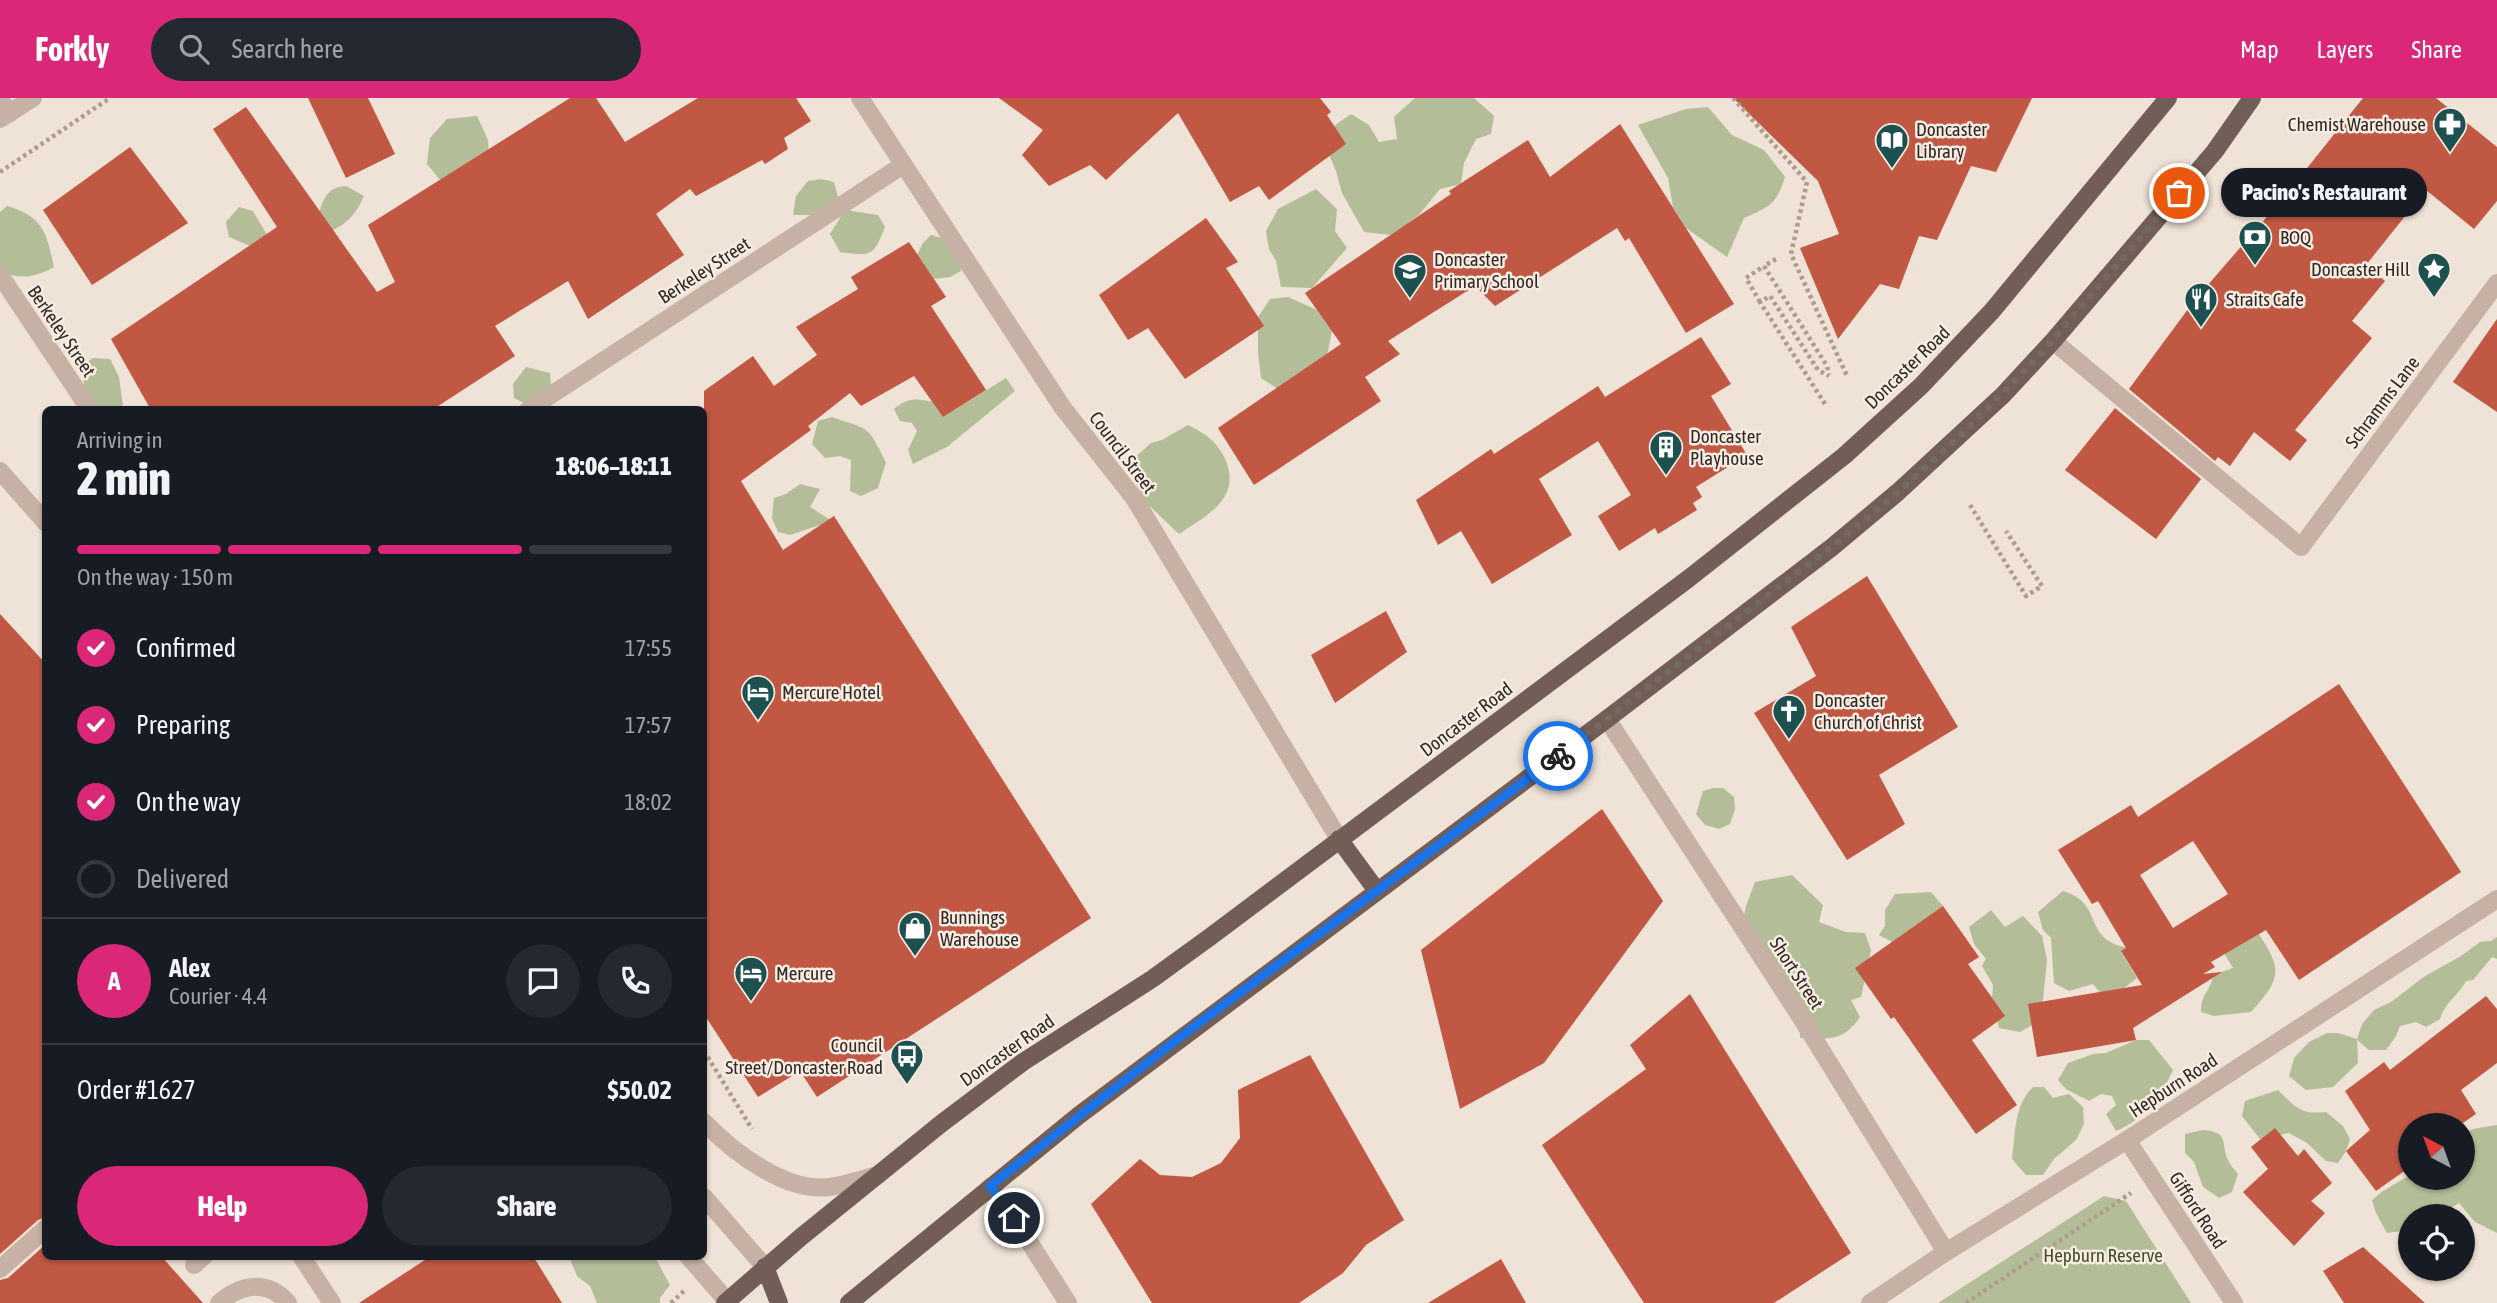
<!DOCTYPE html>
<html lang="en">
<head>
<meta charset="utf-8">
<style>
	body { margin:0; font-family:"Asap Condensed",sans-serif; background:#242831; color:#f1f3f6; height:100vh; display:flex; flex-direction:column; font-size:26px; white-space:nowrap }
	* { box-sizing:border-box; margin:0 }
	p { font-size:23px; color:#9ea1a6 }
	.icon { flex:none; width:38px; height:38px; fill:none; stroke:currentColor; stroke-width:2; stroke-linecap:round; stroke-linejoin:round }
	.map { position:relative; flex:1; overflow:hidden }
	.drawer { position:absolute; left:42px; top:308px; width:665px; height:854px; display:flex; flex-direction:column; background:#171b24; border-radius:10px; box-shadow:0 2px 5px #0004 }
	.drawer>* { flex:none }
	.needle { width:46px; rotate:319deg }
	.fabs { position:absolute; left:2398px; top:1015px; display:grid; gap:14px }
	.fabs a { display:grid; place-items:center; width:77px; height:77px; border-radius:50%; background:#171b24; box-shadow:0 2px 5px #0004; font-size:35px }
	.pin { position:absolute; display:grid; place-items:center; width:60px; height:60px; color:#fff; margin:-30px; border:4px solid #fff; border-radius:50%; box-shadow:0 2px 7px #0007 }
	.courier { position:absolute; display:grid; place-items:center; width:70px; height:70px; margin:-35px; border:5px solid #1a73e8; border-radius:50%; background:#fff; color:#222; box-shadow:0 2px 9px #0007 }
	.bubble { position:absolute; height:49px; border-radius:24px; background:#171b24; box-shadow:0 2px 5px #0004; font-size:23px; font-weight:800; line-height:49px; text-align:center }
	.head em { font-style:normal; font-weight:800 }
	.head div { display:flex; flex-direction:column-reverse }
	.head { display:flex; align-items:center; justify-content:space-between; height:119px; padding:0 35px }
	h1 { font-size:46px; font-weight:800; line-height:52px }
	.bar { display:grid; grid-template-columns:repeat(4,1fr); gap:10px 7px; align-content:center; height:84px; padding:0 35px }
	.bar i { height:9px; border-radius:5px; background:#363941 }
	.bar .on { background:#db2777 }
	.bar p { grid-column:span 4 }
	.line { display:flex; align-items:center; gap:18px; padding:0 35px; border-top:2px solid #363941 }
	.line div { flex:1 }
	.round { display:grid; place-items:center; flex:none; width:74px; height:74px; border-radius:37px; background:#242831 }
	ol { padding:0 35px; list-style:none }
	li { display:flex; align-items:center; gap:21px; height:77px }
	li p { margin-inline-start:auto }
	li .icon { padding:7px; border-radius:50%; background:#db2777; color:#fff; stroke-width:4 }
	li:last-child { color:#9ea1a6 }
	li i { width:38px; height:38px; border:4px solid #363941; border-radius:50% }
	.button { display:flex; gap:14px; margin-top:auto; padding:14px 35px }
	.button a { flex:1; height:80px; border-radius:42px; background:#db2777; color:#fff; font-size:28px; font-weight:800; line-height:80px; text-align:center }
	.button a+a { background:#242831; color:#f1f3f6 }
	header { display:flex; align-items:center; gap:42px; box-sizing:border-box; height:98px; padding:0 35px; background:#db2777; color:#fff }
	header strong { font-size:33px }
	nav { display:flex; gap:38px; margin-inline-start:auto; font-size:24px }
	.search { width:490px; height:63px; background:#242831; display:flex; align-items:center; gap:18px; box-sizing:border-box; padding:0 24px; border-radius:38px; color:#9ea1a6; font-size:26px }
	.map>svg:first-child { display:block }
	.green { fill:#b3bd98 }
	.building { fill:#c05844; fill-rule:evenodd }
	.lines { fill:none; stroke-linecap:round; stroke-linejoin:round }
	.path { stroke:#b29b8e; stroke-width:4.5; stroke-dasharray:3.5 3.5; stroke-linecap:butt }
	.lane { stroke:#c6b1a4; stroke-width:18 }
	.street { stroke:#c6b1a4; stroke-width:18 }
	.primary { stroke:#735e57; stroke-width:18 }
	.done { stroke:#746963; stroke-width:7; stroke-dasharray:0 12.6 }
	.route { stroke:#1a73e8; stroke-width:9 }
	.labels { text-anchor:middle; stroke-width:5; stroke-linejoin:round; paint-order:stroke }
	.poi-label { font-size:19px; fill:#322825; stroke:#f7ece2; text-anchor:start }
	.street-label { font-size:19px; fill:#322825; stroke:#f7ece2 }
	.park-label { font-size:19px; fill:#444f2a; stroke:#f7ece2 }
</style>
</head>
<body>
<header>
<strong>Forkly</strong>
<div class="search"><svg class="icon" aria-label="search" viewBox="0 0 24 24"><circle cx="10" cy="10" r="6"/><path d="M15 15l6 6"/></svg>Search here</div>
<nav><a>Map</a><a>Layers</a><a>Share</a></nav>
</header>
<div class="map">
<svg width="2497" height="1205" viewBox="0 0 2497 1205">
	<rect width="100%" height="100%" fill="#efe2d7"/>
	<path class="green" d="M1415,0H1474L1494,18L1491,36L1476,41L1464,65L1461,86L1440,91L1418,118L1391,137L1364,134L1342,95L1336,73L1324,44L1334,28L1351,16L1369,27L1379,44L1397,41L1394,19Z
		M1708,9L1732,37L1764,52L1785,79C1777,106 1769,109 1744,120L1727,159L1686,130L1673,109L1668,80L1638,27L1686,11Z
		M477,18L488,42L489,58L461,92L440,82L427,66L430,40L447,21Z
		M821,81L834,84L838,99L812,117H793L796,98L808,83Z
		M346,88L364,98C356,116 347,127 328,134L319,115C324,99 328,89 346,88Z
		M1316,91L1337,111L1335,133L1347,150L1312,190L1281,189L1276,163L1269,151L1266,133L1278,111Z
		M7,108C44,119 46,134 54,169C37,179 18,183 0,172V114Z
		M239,109L253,113L267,137L257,151L229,139L226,124Z
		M845,112L878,117L885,129C873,159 872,158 840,154L830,136Z
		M931,137C956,144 959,147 961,173L950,179L934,181L917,157L923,145Z
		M1288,199L1317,212L1332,233L1325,268L1284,295L1261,280L1258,255V219L1270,201Z
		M93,260L110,261L119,279L123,307L116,311H85L83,267Z
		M526,269L550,275L551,290L534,310L514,300L513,286Z
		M1006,280L1015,293L947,349L913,366L908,352L917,333L912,325L900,323L894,311C907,300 916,300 933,304L943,319Z
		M832,319C872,333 866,326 886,364L878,390L861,398L850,393L851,362L840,358L825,360L812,346L818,323Z
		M1188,327C1206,336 1218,344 1226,363C1241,401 1206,418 1179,436L1139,398L1132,362L1151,345L1162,342Z
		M800,386L820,391L810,409L832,423L790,437L778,434L772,420L774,400L786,396Z
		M1713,690H1723L1734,699L1735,711L1730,726L1719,731L1705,727L1696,716L1703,693Z
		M1792,777L1823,807L1819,824L1846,834L1865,835L1871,852L1861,899L1851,902L1860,919C1843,944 1828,941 1800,940V918L1741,832L1746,808L1755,784Z
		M2063,793C2098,803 2087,830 2110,844C2115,847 2122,848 2127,850L2121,854L2137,880L2107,903L2093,886L2069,893L2054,885L2051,840L2043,832L2038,814Z
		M1931,794L1943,808L1929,831L1900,848L1879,837L1885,828V812L1895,796Z
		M1991,812L2005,829L2023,818L2042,838L2047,862L2041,922L2020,934L1999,930L1992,901L1993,887L1982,868L1986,861L1974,846L1969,829Z
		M2256,832C2283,871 2282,880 2251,914L2214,918L2201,914C2201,894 2211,894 2213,877L2233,870L2213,837Z
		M2497,839V861L2492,859L2473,882L2466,883C2458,898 2445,904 2440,921L2426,929L2416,924L2400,928L2396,938L2386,952H2369L2357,942L2358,965L2333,989L2306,992L2289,978L2294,960L2309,944L2327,935H2338L2357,941L2362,926L2374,912L2391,904L2425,878L2461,858L2480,844L2491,843Z
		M2136,942H2149L2173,972C2161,998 2144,1022 2116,1033L2106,1016L2116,1007L2112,998L2101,996L2089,1003L2066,991L2058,982L2068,965L2093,956L2106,955Z
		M2033,989H2044L2053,1000L2069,996L2083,1009L2084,1026L2076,1042L2054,1061L2043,1077H2026L2012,1061C2016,1035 2013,1009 2033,989Z
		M2278,992C2296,1009 2300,1017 2326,1014L2343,1028L2350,1041L2346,1053L2338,1065L2326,1063L2307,1045L2289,1035L2260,1041L2242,1018L2245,1003Z
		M2497,1027V1135L2475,1124L2459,1105L2438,1118H2410V1132L2387,1135L2376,1115L2372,1102L2383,1093L2410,1077V1080H2462V1036L2473,1031Z
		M2202,1032C2230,1034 2220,1043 2228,1062C2230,1067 2235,1072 2238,1076L2232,1094L2219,1100L2203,1089L2194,1064L2185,1055V1036Z
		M2104,1098L2126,1103L2191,1205H1938Z
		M569,1159H655L670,1187L660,1200V1205H597L590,1188L577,1178Z"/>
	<path class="building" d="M308,0H368L395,56L346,80Z
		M570,0H596L625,44L698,0H796L811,23L784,40L788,51L765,66L762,62L696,98L690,91L656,116L684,157L588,221L568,183L495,228L515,258L432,312H151L111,241L277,129L213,31L246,9L377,194L395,184L368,127Z
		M999,0H1320L1331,14L1327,17L1346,46L1269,102L1259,88L1230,104L1178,15L1106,82L1090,67L1049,88L1022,57L1043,32Z
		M1733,0H2032L1996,74L1971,68L1937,142L1919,138L1899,191L1880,186L1838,241L1800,150L1839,136L1818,83Z
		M2363,0H2436L2497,49V103L2474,131L2426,92L2366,167L2385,183L2352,223L2372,240L2295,332L2307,342L2290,363L2254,334L2230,368L2218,359L2215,363L2129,291L2194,203L2284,99Z
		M1620,26L1734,206L1686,235L1629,140L1625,143L1617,130L1495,208L1475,188L1388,243L1400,256L1365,279L1381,303L1254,387L1218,330L1341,246L1305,195L1451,96L1449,93L1528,42L1550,79Z
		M130,49L188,125L92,187L43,112Z
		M1206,120L1238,164L1226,170L1264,228L1185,281L1148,230L1128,242L1099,197Z
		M909,144L946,199L931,208L986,292L943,319L914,278L861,308L850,295L808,328L811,332L741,383L783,452L834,418L1091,820L817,999L800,973L758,999L704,916V293L753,258L774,288L817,257L796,229L858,191L851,179Z
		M2497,221V314L2453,284Z
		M1701,239L1731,286L1711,298L1747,357L1696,389L1702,399L1693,405L1697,412L1658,436L1655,430L1619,453L1598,418L1631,397L1598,343L1539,381L1572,437L1492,486L1461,433L1438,447L1416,402L1491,351L1494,356L1598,288L1605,299Z
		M2115,310L2201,381L2156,441L2065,372Z
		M1867,478L1958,629L1879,677L1905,726L1847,762L1754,615L1816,578L1791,529Z
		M1386,513L1407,554L1335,605L1311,557Z
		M0,516L46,566V1119L38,1122L0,1156Z
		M2339,586L2461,774L2299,882L2266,832L2211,864L2215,869L2203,876L2222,874L2133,930L2136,942L2037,959L2028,906L2142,887L2121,853L2126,850L2098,803L2092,806L2058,752L2131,707L2138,719ZM2193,743L2228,796L2173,830L2140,777Z
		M1602,711L1663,803L1544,965L1460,1011L1421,852Z
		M1943,808L1979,859L1968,866L2005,918L1972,942L2017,1007L1976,1036L1894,919L1891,921L1855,870Z
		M1690,896L1851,1155L1774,1205H1644L1542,1047L1646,971L1630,947Z
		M2486,898L2497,911V965L2461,992L2476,1016L2460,1027H2410V1069L2376,1093L2346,1053L2370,1032L2345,993L2384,964L2390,972Z
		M1310,957L1404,1122L1366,1147L1343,1175L1299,1205H1152L1091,1106L1140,1061L1160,1077L1192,1079L1221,1065L1240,1040L1238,992Z
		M2275,1030L2298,1058L2304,1051L2332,1085L2311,1103L2325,1115L2294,1148L2243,1094L2268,1071L2251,1049Z
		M46,1146V1158H161L203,1205H0V1182L8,1180Z
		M2363,1149L2425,1205H2344L2323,1173Z
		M431,1158H533L562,1205H359Z
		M1501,1161L1526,1205H1428Z"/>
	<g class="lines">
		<path class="path" d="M1733,0L1807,84L1791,156L1847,278
			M0,74L110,0
			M1776,161L1764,168L1827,268L1829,277
			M1760,204L1746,180L1764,168
			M1825,306L1760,204L1770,198L1818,272L1829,278
			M1970,407L2026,498L2042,488L2006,433
			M704,953L752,1031
			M671,1205L686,1191
			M1966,1205L2131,1095"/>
		<path class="lane" d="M0,2L10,15
			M2053,243L2301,449L2497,185
			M0,373L46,425
			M704,1024C733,1054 786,1095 830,1089C846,1087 862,1081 878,1077
			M704,1099L765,1169
			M301,1158L332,1205
			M688,1158L727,1203
			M194,1167L204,1158
			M0,1171L46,1130
			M219,1205C241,1186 267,1181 288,1205"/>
		<path class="street" d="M860,0L1063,310L1134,400L1339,741
			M0,21L33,0
			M0,177L90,312
			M528,312L903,67
			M1607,621L1800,918L1946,1154
			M2127,1042L2234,1205
			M990,1089L1014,1120L1068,1205
			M1870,1205L1946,1154L2127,1042L2497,801"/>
		<path class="primary" d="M1339,741L1377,793
			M765,1169L779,1205
			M725,1205L801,1139L942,1025L1023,964L1152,881L1210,839L1688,481L1844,358L1921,288L1992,213L2168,0
			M849,1205L1078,1018L1607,621L1831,450L1898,394L2003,297L2053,243L2215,53L2252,0"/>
	</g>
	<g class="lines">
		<path class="done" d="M1558,658L1830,450L1898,394L1961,337L2036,261L2179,95"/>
		<path class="route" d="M1014,1120L990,1088L1175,943L1558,658"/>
	</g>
	<defs>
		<symbol id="pharmacy-pin" viewBox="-11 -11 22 30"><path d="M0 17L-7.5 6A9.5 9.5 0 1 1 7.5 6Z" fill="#1d5150" stroke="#f7ece2"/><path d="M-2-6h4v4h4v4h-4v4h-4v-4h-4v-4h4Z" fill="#fff"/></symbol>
		<symbol id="library-pin" viewBox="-11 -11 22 30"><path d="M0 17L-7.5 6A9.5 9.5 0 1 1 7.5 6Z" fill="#1d5150" stroke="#f7ece2"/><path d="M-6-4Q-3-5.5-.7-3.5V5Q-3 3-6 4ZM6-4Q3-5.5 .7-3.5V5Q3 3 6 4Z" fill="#fff"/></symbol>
		<symbol id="bank-pin" viewBox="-11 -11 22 30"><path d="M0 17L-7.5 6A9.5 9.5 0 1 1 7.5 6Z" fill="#1d5150" stroke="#f7ece2"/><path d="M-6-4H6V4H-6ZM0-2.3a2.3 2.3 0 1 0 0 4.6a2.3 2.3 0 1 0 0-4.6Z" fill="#fff"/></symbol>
		<symbol id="sight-pin" viewBox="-11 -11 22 30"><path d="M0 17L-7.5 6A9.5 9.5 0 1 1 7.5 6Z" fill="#1d5150" stroke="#f7ece2"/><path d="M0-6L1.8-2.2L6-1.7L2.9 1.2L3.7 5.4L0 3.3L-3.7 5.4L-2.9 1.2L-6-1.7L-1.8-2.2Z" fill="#fff"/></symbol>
		<symbol id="school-pin" viewBox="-11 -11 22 30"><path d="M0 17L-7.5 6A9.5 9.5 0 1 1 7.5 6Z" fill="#1d5150" stroke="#f7ece2"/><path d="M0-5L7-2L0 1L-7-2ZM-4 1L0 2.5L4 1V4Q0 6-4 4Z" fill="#fff"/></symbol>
		<symbol id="restaurant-pin" viewBox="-11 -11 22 30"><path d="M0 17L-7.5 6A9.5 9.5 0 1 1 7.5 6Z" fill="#1d5150" stroke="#f7ece2"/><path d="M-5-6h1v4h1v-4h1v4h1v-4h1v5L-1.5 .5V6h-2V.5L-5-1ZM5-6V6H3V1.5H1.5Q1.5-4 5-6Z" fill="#fff"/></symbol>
		<symbol id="building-pin" viewBox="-11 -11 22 30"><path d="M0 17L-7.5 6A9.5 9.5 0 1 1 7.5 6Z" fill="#1d5150" stroke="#f7ece2"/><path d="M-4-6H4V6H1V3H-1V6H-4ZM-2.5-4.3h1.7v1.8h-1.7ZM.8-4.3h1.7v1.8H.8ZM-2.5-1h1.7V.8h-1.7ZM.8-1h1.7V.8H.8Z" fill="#fff"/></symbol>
		<symbol id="hotel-pin" viewBox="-11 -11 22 30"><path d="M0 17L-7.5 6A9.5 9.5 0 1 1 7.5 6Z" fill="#1d5150" stroke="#f7ece2"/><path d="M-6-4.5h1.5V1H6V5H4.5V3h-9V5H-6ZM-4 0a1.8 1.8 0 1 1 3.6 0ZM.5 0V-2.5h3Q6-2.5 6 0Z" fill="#fff"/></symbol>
		<symbol id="church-pin" viewBox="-11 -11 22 30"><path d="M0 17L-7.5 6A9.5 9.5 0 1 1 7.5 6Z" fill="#1d5150" stroke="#f7ece2"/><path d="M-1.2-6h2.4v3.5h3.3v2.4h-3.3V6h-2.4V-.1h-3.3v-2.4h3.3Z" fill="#fff"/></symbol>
		<symbol id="shop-pin" viewBox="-11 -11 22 30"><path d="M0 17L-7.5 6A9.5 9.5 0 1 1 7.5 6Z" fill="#1d5150" stroke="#f7ece2"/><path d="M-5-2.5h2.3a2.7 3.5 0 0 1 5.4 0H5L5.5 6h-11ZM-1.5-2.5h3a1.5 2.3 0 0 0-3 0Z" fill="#fff"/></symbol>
		<symbol id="bus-pin" viewBox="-11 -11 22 30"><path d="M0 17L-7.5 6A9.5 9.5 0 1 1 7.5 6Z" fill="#1d5150" stroke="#f7ece2"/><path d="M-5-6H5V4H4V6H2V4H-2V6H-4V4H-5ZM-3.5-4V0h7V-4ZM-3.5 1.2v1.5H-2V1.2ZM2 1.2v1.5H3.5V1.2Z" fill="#fff"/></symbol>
	</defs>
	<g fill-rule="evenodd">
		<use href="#pharmacy-pin" x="2431" y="7" width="38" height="52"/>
		<use href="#library-pin" x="1873" y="23" width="38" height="52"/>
		<use href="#bank-pin" x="2236" y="120" width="38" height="52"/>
		<use href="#sight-pin" x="2415" y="152" width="38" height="52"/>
		<use href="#school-pin" x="1391" y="153" width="38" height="52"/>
		<use href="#restaurant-pin" x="2182" y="182" width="38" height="52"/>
		<use href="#building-pin" x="1647" y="330" width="38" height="52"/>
		<use href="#hotel-pin" x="739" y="575" width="38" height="52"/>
		<use href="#church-pin" x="1770" y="594" width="38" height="52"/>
		<use href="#shop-pin" x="896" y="811" width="38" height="52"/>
		<use href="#hotel-pin" x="732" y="856" width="38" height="52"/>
		<use href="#bus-pin" x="888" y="939" width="38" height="52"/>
	</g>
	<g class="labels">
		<g class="poi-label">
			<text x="2426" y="33" text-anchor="end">Chemist Warehouse</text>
			<text x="1916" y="38">Doncaster<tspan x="1916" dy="22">Library</tspan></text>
			<text x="2280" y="146">BOQ</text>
			<text x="1434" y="168">Doncaster<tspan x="1434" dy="22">Primary School</tspan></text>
			<text x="2410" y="178" text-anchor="end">Doncaster Hill</text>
			<text x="2226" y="208">Straits Cafe</text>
			<text x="1690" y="345">Doncaster<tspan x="1690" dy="22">Playhouse</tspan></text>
			<text x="782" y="601">Mercure Hotel</text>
			<text x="1814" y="609">Doncaster<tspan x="1814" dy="22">Church of Christ</tspan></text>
			<text x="940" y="826">Bunnings<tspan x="940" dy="22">Warehouse</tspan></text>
			<text x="776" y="882">Mercure</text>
			<text x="883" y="954" text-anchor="end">Council<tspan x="883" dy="22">Street/Doncaster Road</tspan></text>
		</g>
		<g class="street-label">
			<text transform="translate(704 172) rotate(-33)" y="7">Berkeley Street</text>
			<text transform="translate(62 233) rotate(56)" y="7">Berkeley Street</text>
			<text transform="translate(1907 269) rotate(-44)" y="7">Doncaster Road</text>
			<text transform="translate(2382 304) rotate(-53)" y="7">Schramms Lane</text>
			<text transform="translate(1123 354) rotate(53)" y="7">Council Street</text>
			<text transform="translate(1466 621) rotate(-37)" y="7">Doncaster Road</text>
			<text transform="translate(1797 875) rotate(57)" y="7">Short Street</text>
			<text transform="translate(1007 952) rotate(-35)" y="7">Doncaster Road</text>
			<text transform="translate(2173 987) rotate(-33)" y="7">Hepburn Road</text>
			<text transform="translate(2198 1112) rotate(57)" y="7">Gifford Road</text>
		</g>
		<g class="park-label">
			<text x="2103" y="1164">Hepburn Reserve</text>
		</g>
	</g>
</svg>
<div class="fabs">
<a><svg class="needle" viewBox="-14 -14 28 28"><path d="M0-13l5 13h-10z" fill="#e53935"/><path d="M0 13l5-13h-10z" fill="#9ea1a6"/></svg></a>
<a><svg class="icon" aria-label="locate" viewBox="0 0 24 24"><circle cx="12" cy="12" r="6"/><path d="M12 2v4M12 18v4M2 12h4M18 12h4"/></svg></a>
</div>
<div class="pin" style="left:2179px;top:95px;background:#ea580c"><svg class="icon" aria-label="bag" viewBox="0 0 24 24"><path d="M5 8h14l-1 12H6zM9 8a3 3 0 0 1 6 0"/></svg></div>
<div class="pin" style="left:1014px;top:1120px;background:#1f2937"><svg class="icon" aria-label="home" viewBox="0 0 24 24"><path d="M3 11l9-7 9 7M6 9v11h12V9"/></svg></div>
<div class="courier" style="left:1558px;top:658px"><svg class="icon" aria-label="bike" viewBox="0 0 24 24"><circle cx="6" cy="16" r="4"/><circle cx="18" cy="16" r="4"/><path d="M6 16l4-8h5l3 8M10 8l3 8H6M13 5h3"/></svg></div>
<div class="bubble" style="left:2221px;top:70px;width:206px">Pacino's Restaurant</div>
<section class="drawer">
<div class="head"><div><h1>2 min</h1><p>Arriving in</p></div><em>18:06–18:11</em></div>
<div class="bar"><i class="on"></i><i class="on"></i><i class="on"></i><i></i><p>On the way · 150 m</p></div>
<ol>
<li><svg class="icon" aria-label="check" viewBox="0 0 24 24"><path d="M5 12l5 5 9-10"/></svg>Confirmed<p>17:55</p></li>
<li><svg class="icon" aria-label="check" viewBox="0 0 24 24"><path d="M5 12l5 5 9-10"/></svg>Preparing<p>17:57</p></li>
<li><svg class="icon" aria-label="check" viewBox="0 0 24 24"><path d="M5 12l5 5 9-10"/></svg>On the way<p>18:02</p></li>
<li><i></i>Delivered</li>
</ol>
<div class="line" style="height:126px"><b class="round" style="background:#db2777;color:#fff">A</b><div><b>Alex</b><p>Courier · 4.4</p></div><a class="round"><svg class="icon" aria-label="chat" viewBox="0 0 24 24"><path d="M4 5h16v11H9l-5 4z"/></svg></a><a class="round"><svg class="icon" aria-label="phone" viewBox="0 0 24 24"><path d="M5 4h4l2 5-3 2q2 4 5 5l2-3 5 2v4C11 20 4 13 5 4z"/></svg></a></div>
<div class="line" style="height:91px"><div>Order #1627</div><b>$50.02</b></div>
<div class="button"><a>Help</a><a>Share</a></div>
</section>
</div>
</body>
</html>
